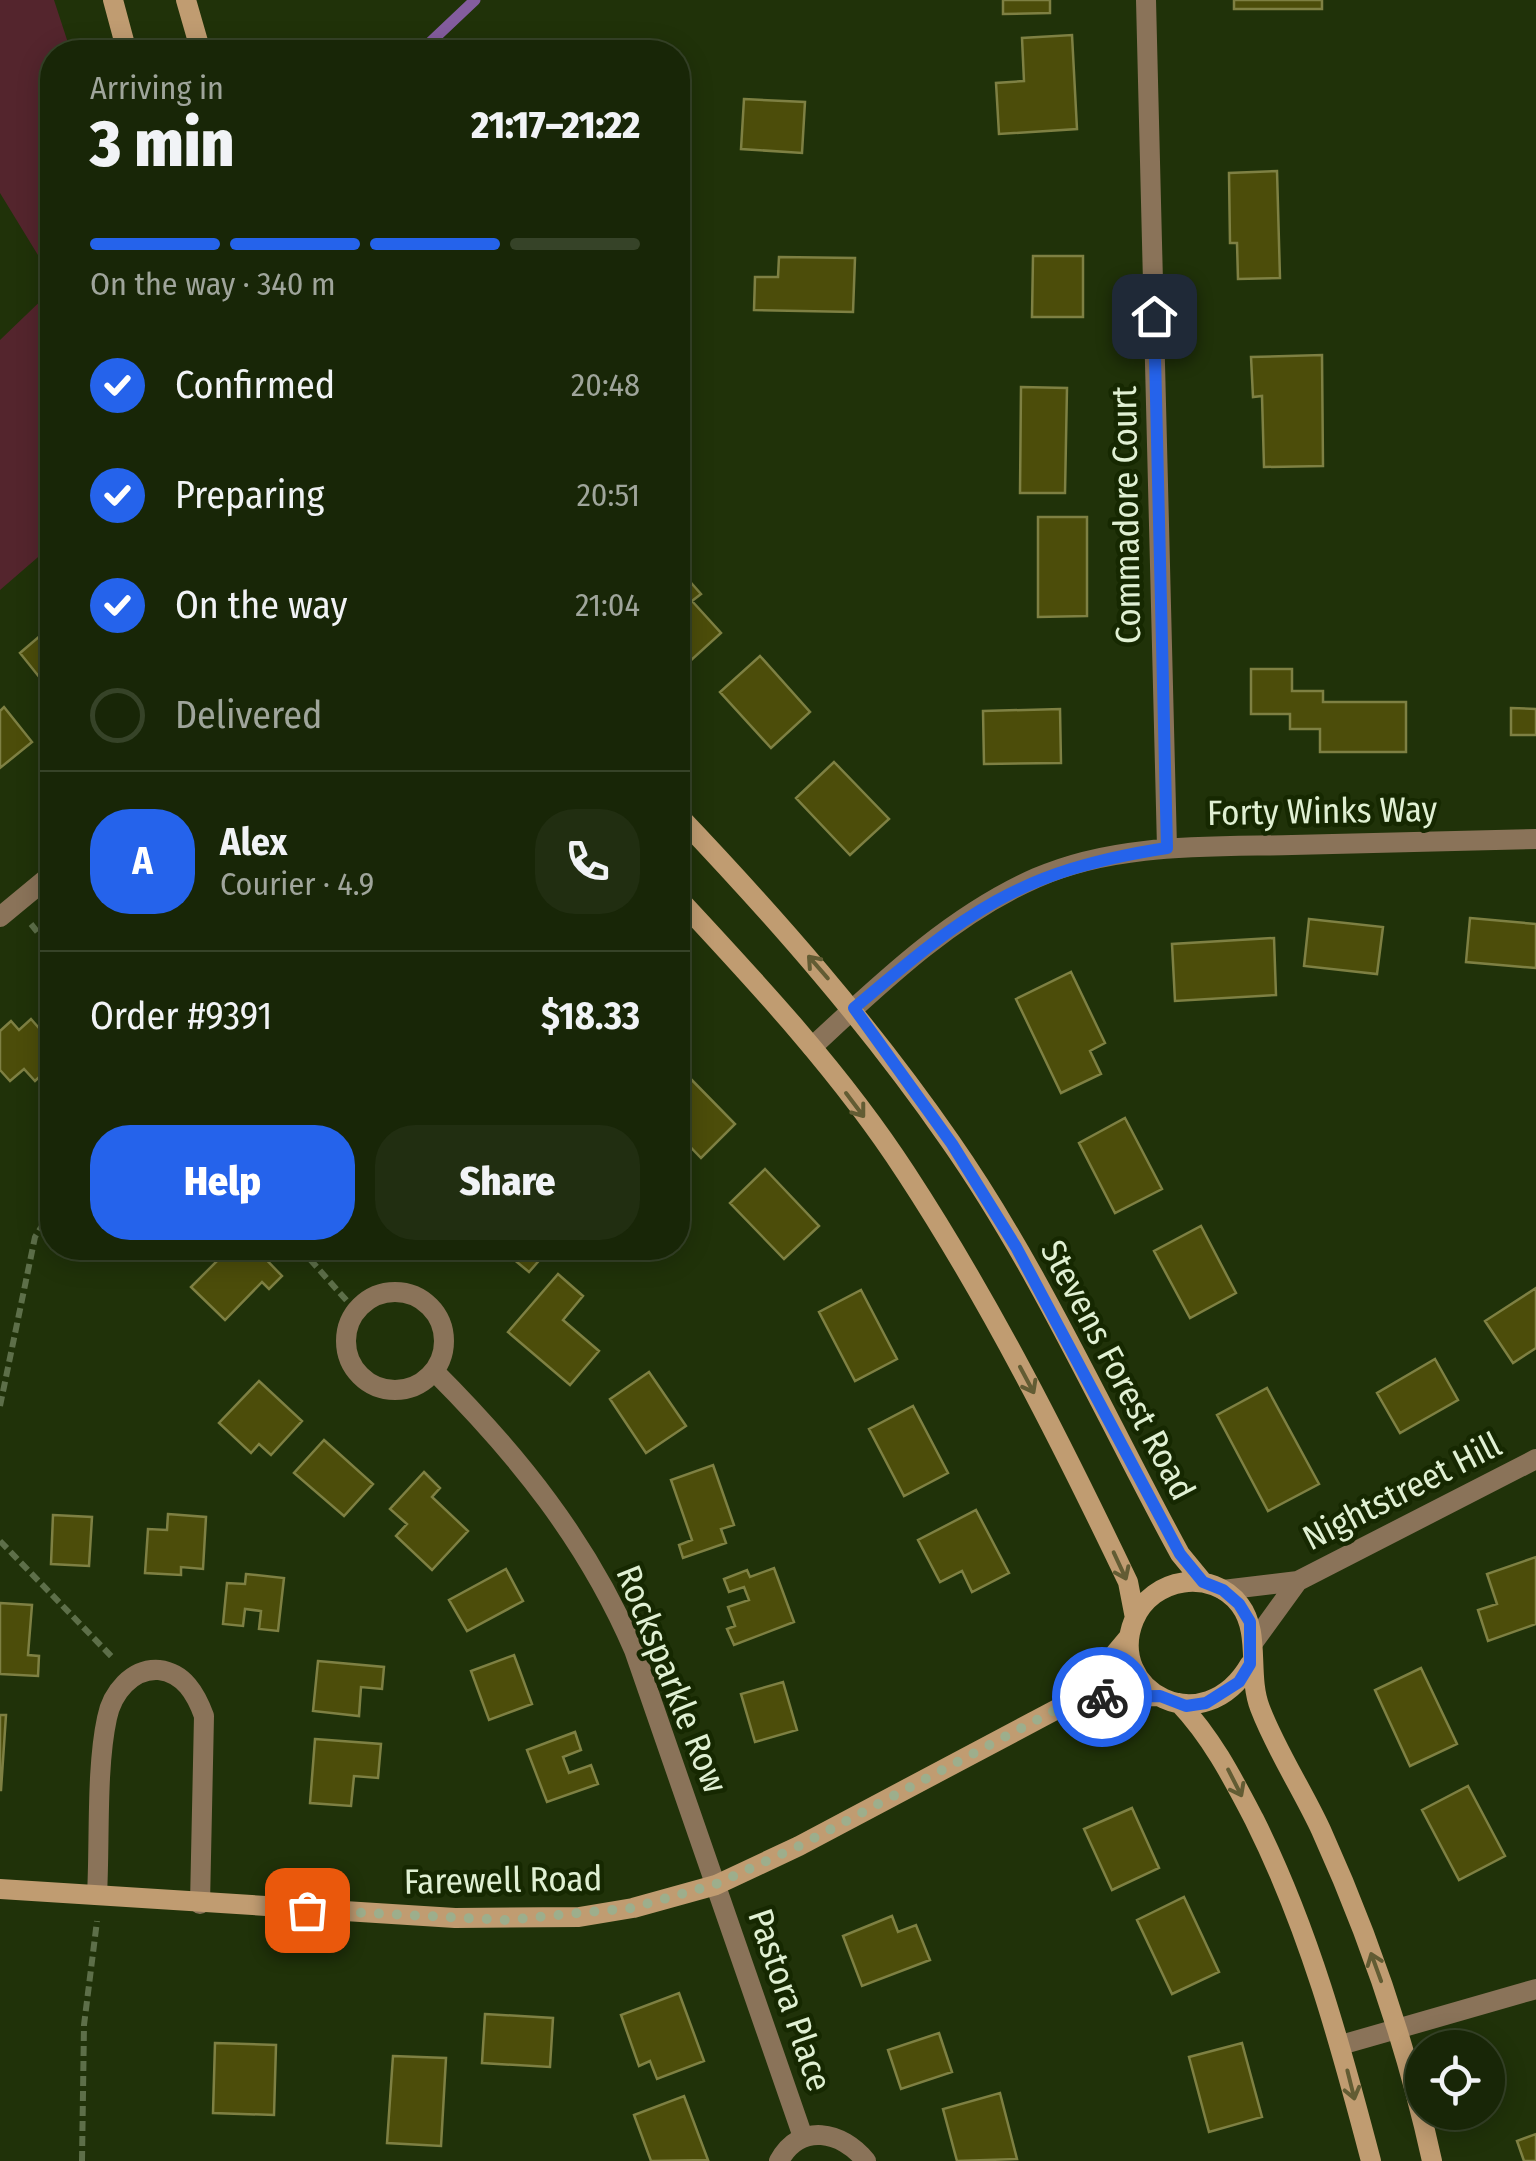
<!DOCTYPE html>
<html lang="en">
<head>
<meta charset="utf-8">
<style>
	body { margin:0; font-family:"Fira Sans Condensed",sans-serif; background:#212e11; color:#f1f3f6; height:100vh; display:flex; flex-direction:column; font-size:38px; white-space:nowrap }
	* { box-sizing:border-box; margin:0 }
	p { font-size:32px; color:#9fa59b }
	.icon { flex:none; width:55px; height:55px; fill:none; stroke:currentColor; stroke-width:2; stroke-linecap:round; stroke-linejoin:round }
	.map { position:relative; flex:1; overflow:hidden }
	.details { position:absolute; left:40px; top:40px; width:650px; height:1220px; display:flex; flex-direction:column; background:#182607; border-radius:40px; box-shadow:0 5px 25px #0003,0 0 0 2px #364328 }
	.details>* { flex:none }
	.controls { position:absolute; left:1405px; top:2030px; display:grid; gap:20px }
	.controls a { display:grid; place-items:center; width:100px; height:100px; border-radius:50%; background:#182607; box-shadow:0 5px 25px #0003,0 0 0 2px #364328; font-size:50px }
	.pin { position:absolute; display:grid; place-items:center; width:85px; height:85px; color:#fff; margin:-42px; border-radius:20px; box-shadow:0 5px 15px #0006 }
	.courier { position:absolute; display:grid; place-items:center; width:100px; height:100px; margin:-50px; border:8px solid #2563eb; border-radius:50%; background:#fff; color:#222; box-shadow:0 2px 12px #0007 }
	.headline em { font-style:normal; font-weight:800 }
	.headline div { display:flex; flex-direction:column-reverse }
	.headline { display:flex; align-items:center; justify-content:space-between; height:170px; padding:0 50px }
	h1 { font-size:65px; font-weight:800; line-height:75px }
	.bar { display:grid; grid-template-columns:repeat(4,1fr); gap:15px 10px; align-content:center; height:120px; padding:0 50px }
	.bar i { height:12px; border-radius:8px; background:#364328 }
	.bar .active { background:#2563eb }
	.bar p { grid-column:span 4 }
	.line { display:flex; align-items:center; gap:25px; padding:0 50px; border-top:2px solid #364328 }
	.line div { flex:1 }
	.round { display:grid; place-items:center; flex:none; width:105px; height:105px; border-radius:40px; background:#212e11 }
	ol { padding:0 50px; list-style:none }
	li { display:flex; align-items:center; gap:30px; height:110px }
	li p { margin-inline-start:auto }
	li .icon { padding:10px; border-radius:50%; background:#2563eb; color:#fff; stroke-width:4 }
	li:last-child { color:#9fa59b }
	li i { width:55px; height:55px; border:5px solid #364328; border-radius:50% }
	.action { display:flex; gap:20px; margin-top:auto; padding:20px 50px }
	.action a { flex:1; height:115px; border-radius:40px; background:#2563eb; color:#fff; font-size:40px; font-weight:800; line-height:115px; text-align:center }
	.action a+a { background:#212e11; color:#f1f3f6 }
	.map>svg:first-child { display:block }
	.green { fill:#54252d }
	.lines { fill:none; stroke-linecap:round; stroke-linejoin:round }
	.stream { stroke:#845d9e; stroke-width:11 }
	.building { fill:#4c4d0a; stroke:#7e8043; stroke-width:2.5 }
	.path { stroke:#5d6f49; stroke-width:6; stroke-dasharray:10 5; stroke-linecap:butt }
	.street { stroke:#8a7359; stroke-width:20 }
	.secondary { stroke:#c09c71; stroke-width:20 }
	.oneway { stroke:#625c33 }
	.done { stroke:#9dae8c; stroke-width:10; stroke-dasharray:0 18 }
	.route { stroke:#2563eb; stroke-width:12 }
	.labels { text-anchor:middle; stroke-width:9; stroke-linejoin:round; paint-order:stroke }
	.street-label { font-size:35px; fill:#e0f0d3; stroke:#162801 }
</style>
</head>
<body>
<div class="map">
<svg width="1536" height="2161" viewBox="0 0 1536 2161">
	<rect width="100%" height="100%" fill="#203209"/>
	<path class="green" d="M0,0H54L71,52H52V278L0,193Z
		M52,290V545L0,590V340Z"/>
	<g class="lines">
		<path class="stream" d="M420,52L475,0"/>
	</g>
	<path class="building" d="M1003,0H1050V13L1003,14Z
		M1234,0H1322V9H1234Z
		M1072,35L1077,129L999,134L996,83L1024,81L1022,38Z
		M744,99L805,102L802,153L741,149Z
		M1277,171L1280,278L1238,279L1237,243H1230L1229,173Z
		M1033,256H1083V317H1032Z
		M779,257L855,258L853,312L754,310L755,277H778Z
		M1322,355L1323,466L1264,467L1262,396L1253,397L1251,357Z
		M1021,387L1067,388L1065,493H1020Z
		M1038,517H1087V616L1038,617Z
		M678,568L701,594L692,601L721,633L688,663L678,651Z
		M48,629L52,635V693L20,653Z
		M760,656L810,712L771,748L720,692Z
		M1251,669H1292V691H1323V702H1406V752H1320V729H1290V714H1251Z
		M4,707L32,742L0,768V711Z
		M1511,708L1536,709V735H1511Z
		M1060,709L1061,763L984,764L983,711Z
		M834,762L889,819L850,855L796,798Z
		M1470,918L1536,924V968L1466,962Z
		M1309,919L1383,927L1377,974L1304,966Z
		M1274,938L1276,995L1175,1001L1172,944Z
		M1071,972L1105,1043L1090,1051L1101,1074L1061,1093L1016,999Z
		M31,1019L52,1043V1065L35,1081L24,1069L10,1081L0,1070V1031L11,1021L19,1030Z
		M683,1071L735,1124L701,1158L678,1134V1076Z
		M1125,1118L1162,1189L1115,1213L1079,1143Z
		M765,1169L819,1226L784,1259L730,1203Z
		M1201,1226L1236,1293L1190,1318L1154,1251Z
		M248,1248H255L282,1276L269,1289L262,1282L225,1320L191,1287L228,1250L237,1259Z
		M500,1248H550L529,1272Z
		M558,1274L583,1296L563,1320L599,1351L570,1385L508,1332Z
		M1536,1288V1348L1513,1363L1485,1321Z
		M861,1290L897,1359L855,1381L819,1312Z
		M1435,1359L1458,1400L1400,1433L1377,1393Z
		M649,1372L686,1426L646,1453L610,1399Z
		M259,1381L302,1421L271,1455L259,1444L251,1453L219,1423Z
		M1267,1388L1319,1484L1268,1511L1217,1415Z
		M913,1406L948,1473L904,1496L869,1429Z
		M324,1440L373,1484L344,1516L294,1473Z
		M713,1465L734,1525L721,1529L726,1543L683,1558L679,1545L692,1540L671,1480Z
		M424,1472L440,1488L432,1497L468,1531L432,1570L396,1536L407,1524L390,1509Z
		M976,1510L1009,1573L972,1592L962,1571L940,1582L918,1540Z
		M168,1514L206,1517L203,1569L181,1567V1575L145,1573L148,1529L167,1530Z
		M53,1515L92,1517L89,1566L51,1564Z
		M1536,1557V1624L1488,1641L1478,1610L1497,1604L1487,1574Z
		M774,1568L794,1622L734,1645L727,1629L735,1626L728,1607L749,1600L744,1587L729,1592L724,1579L747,1570L750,1577Z
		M506,1569L523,1601L467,1631L449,1600Z
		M246,1574L284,1578L278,1631L259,1629L261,1611L245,1609L243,1626L223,1624L227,1583L245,1584Z
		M0,1603L32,1605L28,1655L39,1656L38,1676L0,1674Z
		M514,1655L532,1704L489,1720L471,1671Z
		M318,1661L384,1667L382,1689L361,1687L359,1716L313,1711Z
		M1421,1668L1457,1744L1410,1766L1375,1690Z
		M783,1682L797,1730L755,1742L741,1694Z
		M0,1715H6L1,1790H0Z
		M575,1732L581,1750L563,1757L569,1773L591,1765L598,1784L547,1802L527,1750Z
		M315,1739L381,1744L378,1778L354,1776L351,1806L310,1803Z
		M1468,1786L1505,1856L1459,1880L1422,1810Z
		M1132,1808L1159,1868L1112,1890L1084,1829Z
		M1184,1897L1219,1972L1172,1994L1137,1920Z
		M892,1916L898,1932L916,1925L930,1960L862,1986L843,1936Z
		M679,1993L704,2061L657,2079L650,2061L639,2066L621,2015Z
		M485,2014L553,2018L550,2067L482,2063Z
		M939,2033L952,2072L901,2089L888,2050Z
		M215,2043L276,2045L274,2115L213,2113Z
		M1242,2043L1262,2117L1209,2132L1189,2057Z
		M393,2056L446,2058L441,2146L387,2143Z
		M1000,2093L1017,2159L957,2161L943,2109Z
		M684,2096L708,2160L651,2161L634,2115Z
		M1536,2134V2161H1524L1517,2141Z"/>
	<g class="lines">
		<path class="path" d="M31,924L52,950
			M300,1248L355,1310
			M0,1406L35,1237L52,1210
			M0,1541L113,1658
			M82,2161L84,2025L97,1921"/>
		<path class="street" d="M1146,0L1167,848
			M0,917L52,874
			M812,1047C880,984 950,916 1036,878C1116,843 1207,847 1292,845C1373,843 1455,841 1536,839
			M346 1341a49 49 0 1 1 98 0a49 49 0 1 1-98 0Z
			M434,1371C518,1455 587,1541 634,1650L803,2137
			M1298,1581L1536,1459
			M1223,1590L1298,1581L1253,1643
			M97,1895C100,1841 96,1769 107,1718C112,1693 132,1668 159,1670C184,1673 196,1694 204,1716L200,1904
			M1341,2045L1536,1989
			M779,2161C800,2122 842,2131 866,2161"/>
		<path class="secondary" d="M113,0L127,52
			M186,0L201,52
			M678,815C776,918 869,1024 950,1141C1040,1270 1105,1417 1180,1554L1203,1582
			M678,898C759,985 842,1074 906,1173C991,1303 1061,1442 1128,1582L1135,1618
			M1250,1664C1204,1744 1105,1691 1134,1620C1152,1577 1212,1568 1240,1605C1261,1633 1247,1674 1260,1708C1276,1750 1302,1789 1321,1830C1369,1936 1407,2047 1432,2161
			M1078,1698L1159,1696
			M1179,1703C1212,1738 1232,1777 1254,1819C1309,1929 1340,2043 1371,2161
			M0,1889L455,1918L579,1917L633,1908L716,1885L799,1846L1078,1698L1129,1637"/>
	</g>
	<defs><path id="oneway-shaft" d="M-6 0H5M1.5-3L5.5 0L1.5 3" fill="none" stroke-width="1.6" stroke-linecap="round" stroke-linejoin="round" transform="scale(2.5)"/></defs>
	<g class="oneway">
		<use href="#oneway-shaft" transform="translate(818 967) rotate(-131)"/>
		<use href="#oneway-shaft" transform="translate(855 1105) rotate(53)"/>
		<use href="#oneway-shaft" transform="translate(1027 1380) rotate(62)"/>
		<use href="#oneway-shaft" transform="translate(1120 1566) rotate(65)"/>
		<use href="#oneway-shaft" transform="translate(1235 1783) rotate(63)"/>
		<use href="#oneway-shaft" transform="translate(1376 1967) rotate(-110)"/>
		<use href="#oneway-shaft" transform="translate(1351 2085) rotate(76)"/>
	</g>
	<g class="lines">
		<path class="done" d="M307,1910L506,1920L632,1908L716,1884L799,1846L1078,1698L1102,1697"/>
		<path class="route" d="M1102,1697L1160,1696L1186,1706L1206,1703L1239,1682L1250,1664V1622L1239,1604L1223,1590L1203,1582L1180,1554L1016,1247L952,1144L854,1008C966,913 1017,871 1167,848L1154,316"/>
	</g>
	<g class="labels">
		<g class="street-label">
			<text transform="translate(1126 515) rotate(-91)" y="12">Commadore Court</text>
			<text transform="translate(1322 811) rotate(-1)" y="12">Forty Winks Way</text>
			<text transform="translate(1118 1370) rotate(62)" y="12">Stevens Forest Road</text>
			<text transform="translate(1402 1491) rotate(-27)" y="12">Nightstreet Hill</text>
			<text transform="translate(672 1679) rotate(68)" y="12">Rocksparkle Row</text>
			<text transform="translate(503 1880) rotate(-1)" y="12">Farewell Road</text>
			<text transform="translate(790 2000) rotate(71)" y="12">Pastora Place</text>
		</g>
	</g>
</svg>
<div class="controls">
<a><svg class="icon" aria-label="locate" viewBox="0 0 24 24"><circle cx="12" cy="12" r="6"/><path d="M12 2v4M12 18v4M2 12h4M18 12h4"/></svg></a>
</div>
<div class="pin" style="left:307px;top:1910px;background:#ea580c"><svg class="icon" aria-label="bag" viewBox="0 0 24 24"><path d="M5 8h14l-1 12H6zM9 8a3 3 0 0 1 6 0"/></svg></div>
<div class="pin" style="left:1154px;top:316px;background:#1f2937"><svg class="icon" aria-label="home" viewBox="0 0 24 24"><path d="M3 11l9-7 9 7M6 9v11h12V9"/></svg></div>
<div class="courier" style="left:1102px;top:1697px"><svg class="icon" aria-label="bike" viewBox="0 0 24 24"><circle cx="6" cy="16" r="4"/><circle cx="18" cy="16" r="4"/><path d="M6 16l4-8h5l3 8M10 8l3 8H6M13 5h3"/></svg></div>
<section class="details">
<div class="headline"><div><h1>3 min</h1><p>Arriving in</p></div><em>21:17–21:22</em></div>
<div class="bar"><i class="active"></i><i class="active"></i><i class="active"></i><i></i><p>On the way · 340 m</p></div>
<ol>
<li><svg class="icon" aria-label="check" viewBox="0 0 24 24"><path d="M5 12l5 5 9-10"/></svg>Confirmed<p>20:48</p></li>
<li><svg class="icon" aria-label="check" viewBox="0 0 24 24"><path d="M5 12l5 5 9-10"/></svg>Preparing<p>20:51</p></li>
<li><svg class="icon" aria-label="check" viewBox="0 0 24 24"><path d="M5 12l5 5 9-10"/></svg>On the way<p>21:04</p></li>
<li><i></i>Delivered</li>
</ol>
<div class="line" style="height:180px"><b class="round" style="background:#2563eb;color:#fff">A</b><div><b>Alex</b><p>Courier · 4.9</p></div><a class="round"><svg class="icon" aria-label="phone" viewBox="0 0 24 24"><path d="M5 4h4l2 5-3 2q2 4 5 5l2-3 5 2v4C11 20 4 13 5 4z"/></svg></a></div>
<div class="line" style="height:130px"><div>Order #9391</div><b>$18.33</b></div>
<div class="action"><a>Help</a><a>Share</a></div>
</section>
</div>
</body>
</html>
